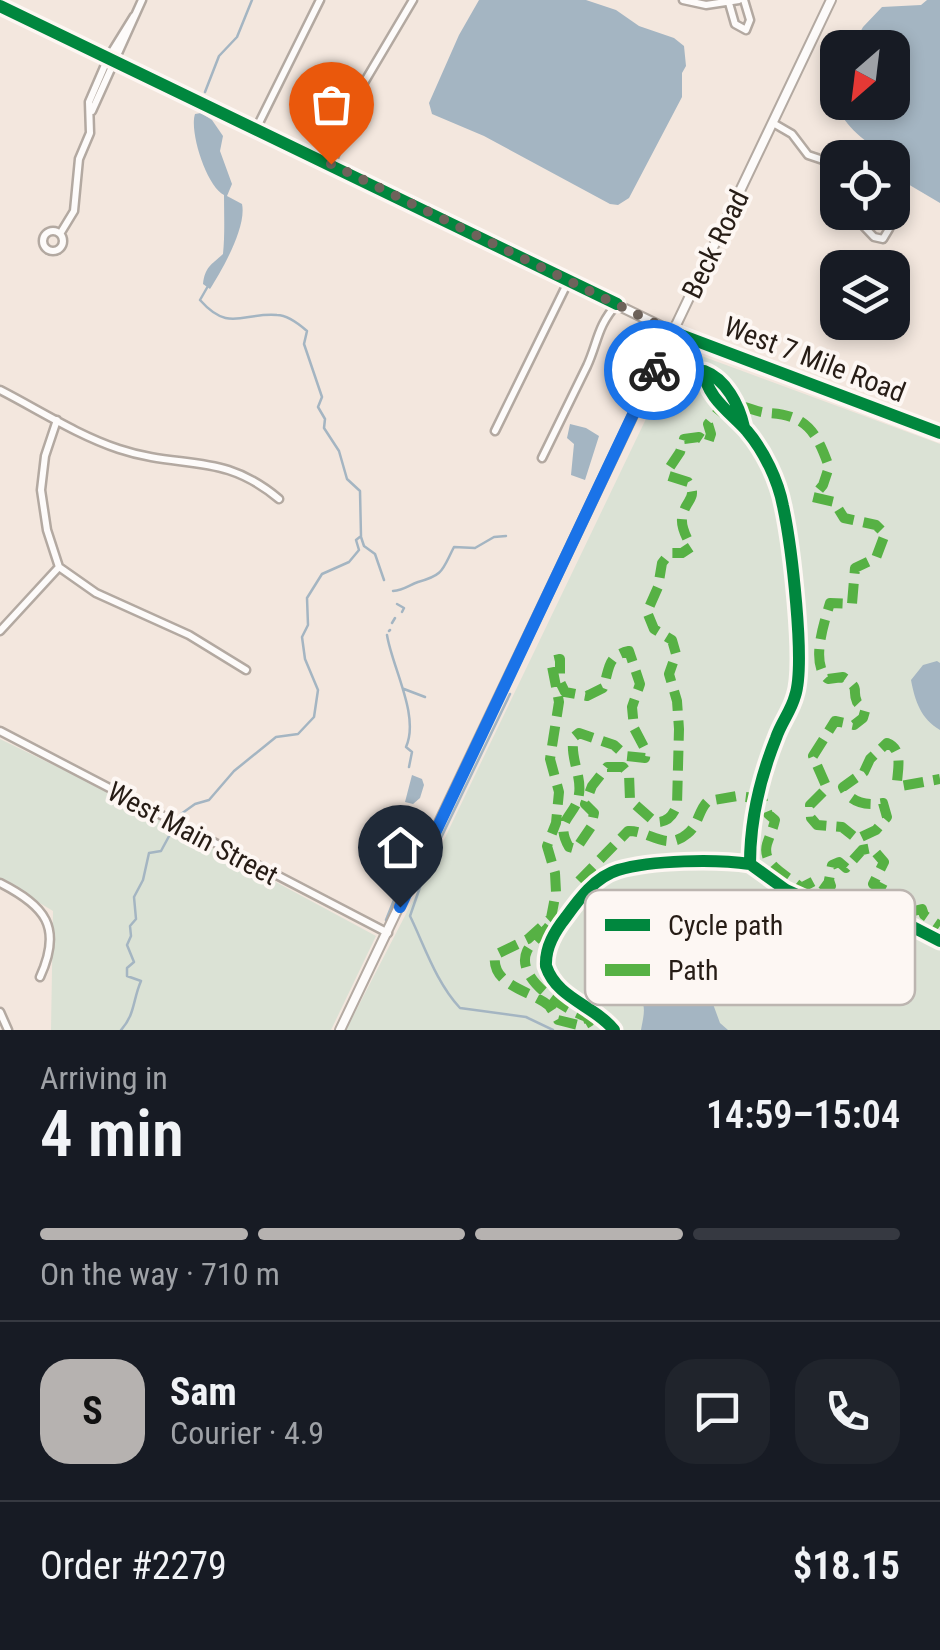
<!DOCTYPE html>
<html lang="en">
<head>
<meta charset="utf-8">
<style>
	body { margin:0; font-family:"Roboto Condensed",sans-serif; background:#20242c; color:#f1f3f6; height:100vh; display:flex; flex-direction:column; font-size:38px; white-space:nowrap }
	* { box-sizing:border-box; margin:0 }
	p { font-size:32px; color:#9ea1a6 }
	.icon { flex:none; width:55px; height:55px; fill:none; stroke:currentColor; stroke-width:2; stroke-linecap:round; stroke-linejoin:round }
	.map { position:relative; height:1030px; overflow:hidden }
	.panel { display:flex; flex-direction:column; background:#171b24; flex:1 }
	.panel>* { flex:none }
	.needle { width:65px; rotate:208deg }
	.buttons { position:absolute; left:820px; top:30px; display:grid; gap:20px }
	.buttons a { display:grid; place-items:center; width:90px; height:90px; border-radius:20px; background:#171b24; box-shadow:0 5px 15px #0003; font-size:50px }
	.pin { position:absolute; display:grid; place-items:center; width:85px; height:85px; color:#fff; margin:-102px -42px; border-radius:50% 50% 50% 0; rotate:-45deg; box-shadow:0 0 10px #0007 }
	.pin .icon { rotate:45deg }
	.courier { position:absolute; display:grid; place-items:center; width:100px; height:100px; margin:-50px; border:8px solid #1a73e8; border-radius:50%; background:#fff; color:#222; box-shadow:0 2px 12px #0007 }
	.head em { font-style:normal; font-weight:600 }
	.head div { display:flex; flex-direction:column-reverse }
	.head { display:flex; align-items:center; justify-content:space-between; height:170px; padding:0 40px }
	h1 { font-size:65px; font-weight:600; line-height:75px }
	.bar { display:grid; grid-template-columns:repeat(4,1fr); gap:15px 10px; align-content:center; height:120px; padding:0 40px }
	.bar i { height:12px; border-radius:8px; background:#363941 }
	.bar .on { background:#b6b2b0 }
	.bar p { grid-column:span 4 }
	.line { display:flex; align-items:center; gap:25px; padding:0 40px; border-top:2px solid #363941 }
	.line div { flex:1 }
	.round { display:grid; place-items:center; flex:none; width:105px; height:105px; border-radius:30px; background:#20242c }
	.map>svg:first-child { display:block }
	.green { fill:#dbe2d5 }
	.water { fill:#a4b5c2 }
	.lines { fill:none; stroke-linecap:round; stroke-linejoin:round }
	.stream { stroke:#a4b5c2; stroke-width:2.5 }
	.minor-casing { stroke:#b3a9a1; stroke-width:11 }
	.tertiary-casing { stroke:#b3a9a1; stroke-width:12 }
	.secondary-casing { stroke:#b3a9a1; stroke-width:12 }
	.minor { stroke:#fdfbfa; stroke-width:6 }
	.tertiary { stroke:#fdfbfa; stroke-width:8 }
	.secondary { stroke:#fdfbfa; stroke-width:8 }
	.quiet { stroke:#56b144; stroke-width:10; stroke-dasharray:20 10; stroke-linecap:butt }
	.cycleway-casing { stroke:#fdf7f3; stroke-width:19 }
	.cycleway { stroke:#00873e; stroke-width:12 }
	.done { stroke:#6e635b; stroke-width:10; stroke-dasharray:0 18 }
	.route { stroke:#1a73e8; stroke-width:12 }
	.labels { text-anchor:middle; stroke-width:8; stroke-linejoin:round; paint-order:stroke }
	.street-label { font-size:28px; fill:#261c15; stroke:#fdf7f3 }
	.key { fill:#fdf7f3; stroke:#bcb5b0; stroke-width:2.5 }
	.key-label { font-size:28px; fill:#261c15 }
</style>
</head>
<body>
<div class="map">
<svg width="940" height="1030" viewBox="0 0 940 1030">
	<rect width="100%" height="100%" fill="#f3e7de"/>
	<path class="green" d="M680,348L940,444V1030H346L440,848Z
		M0,739L111,793L376,936L331,1030H51L53,911L0,879Z"/>
	<path class="water" d="M479,0H586L616,10L639,26L674,38L684,46L686,66L682,73V97L629,198L618,205L610,204L484,136L432,114L429,103L459,35Z
		M927,0H940V203L896,177L892,158L887,157C869,142 842,128 838,103L892,102V48L852,47L863,27L882,7L921,5Z
		M201,113L212,120L223,136L220,151L232,184L227,196L242,204C247,227 221,272 210,289L203,284C205,267 211,265 223,254C225,234 224,215 224,195C207,187 189,132 195,114Z
		M570,424L586,428L599,436L585,480L571,475L574,444L567,438Z
		M937,661L940,663V730C921,719 915,701 911,680L923,665Z
		M412,775L422,779L424,785L420,798L413,804L405,802Z
		M614,938L640,942L680,956L677,963L659,959L639,962L637,967L640,970H653L656,982L713,1004L720,1023L728,1030H641C644,1013 649,999 630,991C600,997 605,985 588,966C589,951 600,943 614,938Z"/>
	<g class="lines">
		<path class="stream" d="M205,92L219,56L237,37L252,0
			M361,537L364,546L375,554L384,580
			M393,591C404,590 409,585 418,582C444,575 442,570 454,547L475,548L494,537L506,536
			M397,604L404,608L402,612
			M392,623L395,618
			M389,631L390,630
			M387,635C392,667 420,716 406,747L412,752L409,767
			M404,689L425,697
			M510,694L427,867L410,916C425,947 436,982 460,1008L526,1017L553,1030
			M401,814V823
			M386,920L410,860L402,830
			M121,1030C135,1015 133,999 141,981L127,976V968L134,962L127,945L131,936L130,926L136,919L134,897L143,880L149,853L161,851L181,814L195,804L209,800L234,771L276,737L298,734L314,717L318,690L305,659L302,637L308,625L307,598L322,574L349,562L359,550L356,540L361,536L360,491L347,479L339,451L324,428L325,419L318,407L322,397L304,344L307,331C299,324 288,315 277,315C243,312 229,333 200,300L208,286"/>
		<defs>
			<path id="minor" d="M683,0L706,5L739,0
				M729,3L735,24L746,30L750,20L744,0
				M92,111L142,0
				M773,123L792,134L808,155L838,165
				M256,129L320,0
				M324,161L352,103L413,0
				M331,165L357,99
				M850,212L874,237L883,239L889,229L873,212
				M43 241a10 10 0 1 1 20 0a10 10 0 1 1-20 0Z
				M60,234L74,211L79,159L90,133L89,102L108,58L134,16
				M0,390C39,410 77,435 119,449C182,470 222,451 279,499
				M57,420L45,456L41,490L47,530L59,567L96,593L189,635L246,670
				M495,431L569,280
				M542,458C557,427 572,397 587,366C598,342 597,326 617,304
				M0,631L59,567
				M0,731L388,933
				M0,883C45,906 63,927 40,977
				M0,1012L8,1030"/>
			<path id="tertiary" d="M0,6L673,332L940,433"/>
			<path id="secondary" d="M340,1030L831,0"/>
		</defs>
		<use href="#minor" class="minor-casing"/>
		<use href="#tertiary" class="tertiary-casing"/>
		<use href="#secondary" class="secondary-casing"/>
		<use href="#minor" class="minor"/>
		<use href="#tertiary" class="tertiary"/>
		<use href="#secondary" class="secondary"/>
		<path class="quiet" d="M579,881L628,831C649,830 666,852 687,834C699,825 698,810 708,801L737,796L762,799L768,814L775,820C773,829 770,835 767,844C761,866 788,875 801,888L816,880L826,887L831,886L829,880L832,865L839,862L846,868L862,850L872,848L884,862L873,884L900,898L904,907L911,904L914,911L922,909L924,915L940,926
			M549,926C543,934 531,942 527,951C514,979 566,1010 587,1017L589,1022L582,1026L558,1020C557,1018 550,1006 548,1005C530,990 491,986 495,955L528,939L551,918L556,892L555,873L547,846L556,823L559,792L550,759L559,702L551,661L560,659V682L565,692L587,696L603,688C610,669 606,656 629,651L640,684L632,707L634,728L646,751L645,758L626,756L614,745L579,733L574,737C569,757 582,775 579,794C576,817 553,819 569,847L576,849L591,827L594,813L585,804L592,786L607,767H623L629,774L630,800L655,822C667,823 673,816 677,805L679,729L677,701L669,674L676,654L672,640L654,629L647,612L658,587L662,563L670,553H682L691,547C687,537 679,526 683,514C687,498 698,499 688,482L669,476L668,470L680,452L684,439L699,437L708,443L711,434L708,424L722,407C745,402 751,412 769,413C807,415 817,433 829,467L823,485L813,497L834,502L844,518L876,525L885,534L876,558L855,568L852,604L830,603C824,623 810,664 828,679L843,677C862,690 851,688 857,702C859,705 863,707 865,711L863,718L854,725L835,721L813,756L827,788L810,805L811,818L817,825L842,827L857,839L876,830L887,817L883,803C867,806 850,803 843,787L864,772L870,759L887,743C903,749 898,768 897,782L901,786L940,779"/>
		<defs>
			<path id="cycleway" d="M0,6L617,304
				M673,332L940,433
				M744,427C739,405 726,379 704,371C706,397 731,413 747,431C764,451 778,480 783,506C791,543 806,664 795,696C791,711 781,723 776,738C760,778 750,821 750,864L786,890L808,900L822,904L874,907L940,941
				M614,1030C594,1005 557,999 546,966C545,947 555,931 566,917C579,899 595,877 618,870C652,860 716,859 750,864"/>
		</defs>
		<use href="#cycleway" class="cycleway-casing"/>
		<use href="#cycleway" class="cycleway"/>
	</g>
	<g class="lines">
		<path class="done" d="M331,164L673,332L654,370"/>
		<path class="route" d="M400,907L654,370"/>
	</g>
	<g class="labels">
		<g class="street-label">
			<text transform="translate(715 244) rotate(-64)" y="10">Beck Road</text>
			<text transform="translate(815 359) rotate(21)" y="10">West 7 Mile Road</text>
			<text transform="translate(193 833) rotate(28)" y="10">West Main Street</text>
		</g>
	</g>
	<rect x="585" y="890" width="330" height="115" rx="15" class="key"/>
	<rect x="605" y="919" width="45" height="12" fill="#00873e"/>
	<rect x="605" y="964" width="45" height="12" fill="#56b144"/>
	<g class="key-label">
		<text x="668" y="935">Cycle path</text>
		<text x="668" y="980">Path</text>
	</g>
</svg>
<div class="buttons">
<a><svg class="needle" viewBox="-14 -14 28 28"><path d="M0-13l5 13h-10z" fill="#e53935"/><path d="M0 13l5-13h-10z" fill="#9ea1a6"/></svg></a>
<a><svg class="icon" aria-label="locate" viewBox="0 0 24 24"><circle cx="12" cy="12" r="6"/><path d="M12 2v4M12 18v4M2 12h4M18 12h4"/></svg></a>
<a><svg class="icon" aria-label="layers" viewBox="0 0 24 24"><path d="M12 4l9 5-9 5-9-5zM3 14l9 5 9-5"/></svg></a>
</div>
<div class="pin" style="left:331px;top:164px;background:#ea580c"><svg class="icon" aria-label="bag" viewBox="0 0 24 24"><path d="M5 8h14l-1 12H6zM9 8a3 3 0 0 1 6 0"/></svg></div>
<div class="pin" style="left:400px;top:907px;background:#1f2937"><svg class="icon" aria-label="home" viewBox="0 0 24 24"><path d="M3 11l9-7 9 7M6 9v11h12V9"/></svg></div>
<div class="courier" style="left:654px;top:370px"><svg class="icon" aria-label="bike" viewBox="0 0 24 24"><circle cx="6" cy="16" r="4"/><circle cx="18" cy="16" r="4"/><path d="M6 16l4-8h5l3 8M10 8l3 8H6M13 5h3"/></svg></div>
</div>
<section class="panel">
<div class="head"><div><h1>4 min</h1><p>Arriving in</p></div><em>14:59–15:04</em></div>
<div class="bar"><i class="on"></i><i class="on"></i><i class="on"></i><i></i><p>On the way · 710 m</p></div>
<div class="line" style="height:180px"><b class="round" style="background:#b6b2b0;color:#111">S</b><div><b>Sam</b><p>Courier · 4.9</p></div><a class="round"><svg class="icon" aria-label="chat" viewBox="0 0 24 24"><path d="M4 5h16v11H9l-5 4z"/></svg></a><a class="round"><svg class="icon" aria-label="phone" viewBox="0 0 24 24"><path d="M5 4h4l2 5-3 2q2 4 5 5l2-3 5 2v4C11 20 4 13 5 4z"/></svg></a></div>
<div class="line" style="height:130px"><div>Order #2279</div><b>$18.15</b></div>
</section>
</body>
</html>
